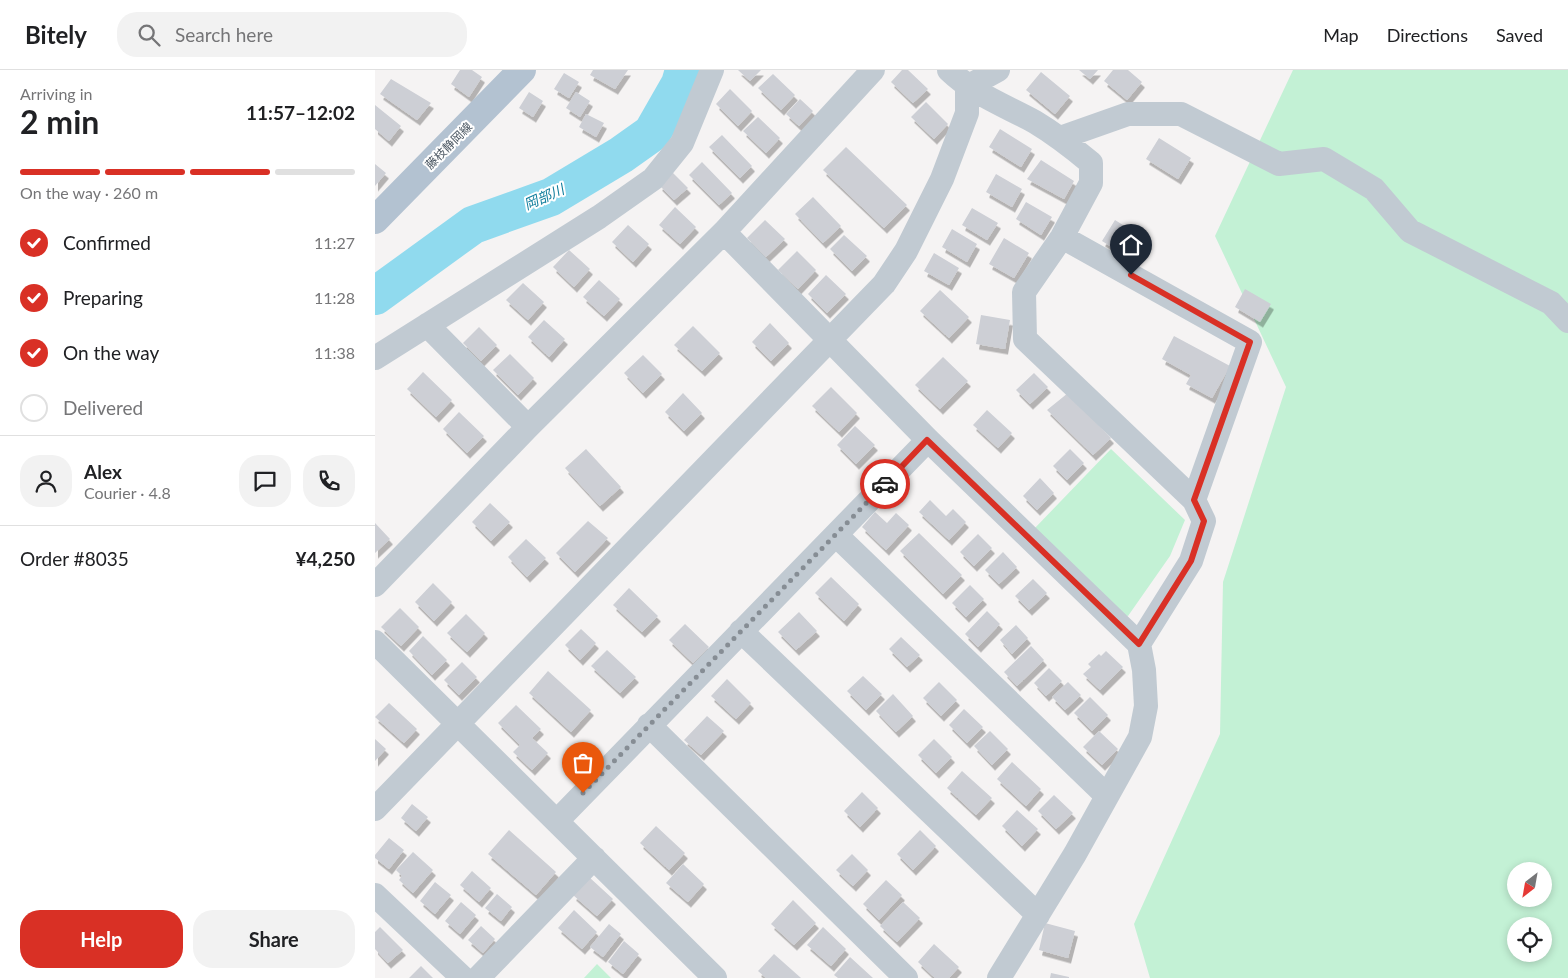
<!DOCTYPE html>
<html lang="en">
<head>
<meta charset="utf-8">
<style>
	body { margin:0; font-family:Lato,"Noto Sans JP",sans-serif; background:#f2f2f2; color:#202124; height:100vh; display:flex; flex-direction:column; font-size:19px; white-space:nowrap }
	* { box-sizing:border-box; margin:0 }
	p { font-size:16px; color:#757577 }
	.icon { flex:none; width:28px; height:28px; fill:none; stroke:currentColor; stroke-width:2; stroke-linecap:round; stroke-linejoin:round }
	.map { position:relative; flex:1; overflow:hidden }
	.side { display:flex; flex-direction:column; background:#fff; width:375px }
	.side>* { flex:none }
	.needle { width:32px; rotate:211deg }
	.tools { position:absolute; left:1132px; top:792px; display:grid; gap:10px }
	.tools a { display:grid; place-items:center; width:45px; height:45px; border-radius:50%; background:#fff; box-shadow:0 2px 8px #0003; font-size:25px }
	.pin { position:absolute; display:grid; place-items:center; width:42px; height:42px; color:#fff; margin:-51px -21px; border-radius:50% 50% 50% 0; rotate:-45deg; box-shadow:0 0 5px #0007 }
	.pin .icon { rotate:45deg }
	.courier { position:absolute; display:grid; place-items:center; width:50px; height:50px; margin:-25px; border:4px solid #d93025; border-radius:50%; background:#fff; color:#222; box-shadow:0 1px 6px #0007 }
	.overview em { font-style:normal; font-weight:700 }
	.overview div { display:flex; flex-direction:column-reverse }
	.overview { display:flex; align-items:center; justify-content:space-between; height:85px; padding:0 20px }
	h1 { font-size:32px; font-weight:700; line-height:38px }
	.bar { display:grid; grid-template-columns:repeat(4,1fr); gap:8px 5px; align-content:center; height:60px; padding:0 20px }
	.bar i { height:6px; border-radius:4px; background:#e0e0e0 }
	.bar .on { background:#d93025 }
	.bar p { grid-column:span 4 }
	.line { display:flex; align-items:center; gap:12px; padding:0 20px; border-top:1px solid #e0e0e0 }
	.line div { flex:1 }
	.round { display:grid; place-items:center; flex:none; width:52px; height:52px; border-radius:20px; background:#f2f2f2 }
	ol { padding:0 20px; list-style:none }
	li { display:flex; align-items:center; gap:15px; height:55px }
	li p { margin-inline-start:auto }
	li .icon { padding:5px; border-radius:50%; background:#d93025; color:#fff; stroke-width:4 }
	li:last-child { color:#757577 }
	li i { width:28px; height:28px; border:2px solid #e0e0e0; border-radius:50% }
	.button { display:flex; gap:10px; margin-top:auto; padding:10px 20px }
	.button a { flex:1; height:58px; border-radius:20px; background:#d93025; color:#fff; font-size:20px; font-weight:700; line-height:58px; text-align:center }
	.button a+a { background:#f2f2f2; color:#202124 }
	header { display:flex; align-items:center; gap:30px; box-sizing:border-box; height:70px; padding:0 25px; background:#fff; border-bottom:1px solid #e0e0e0 }
	header strong { font-size:24px }
	nav { display:flex; gap:28px; margin-inline-start:auto; font-size:18px }
	.search { width:350px; height:45px; background:#f2f2f2; display:flex; align-items:center; gap:12px; box-sizing:border-box; padding:0 18px; border-radius:20px; color:#757577; font-size:19px }
	main { display:flex; flex:1; min-height:0 }
	.map>svg:first-child { display:block }
	.green { fill:#c3f1d5; fill-rule:evenodd }
	.lines { fill:none; stroke-linecap:round; stroke-linejoin:round }
	.river { stroke:#90daee; stroke-width:38 }
	.building { fill:#cdcfd5; filter:url(#shadow) }
	.minor { stroke:#c1cad2; stroke-width:24 }
	.major { stroke:#b3c2d1; stroke-width:28 }
	.done { stroke:#868d94; stroke-width:5; stroke-dasharray:0 9 }
	.route { stroke:#d93025; stroke-width:6 }
	.labels { text-anchor:middle; stroke-width:4; stroke-linejoin:round; paint-order:stroke }
	.street-label { font-size:12px; fill:#4a5661; stroke:#fff }
	.water-label { font-size:14px; font-style:italic; fill:#0c7c9b; stroke:#fff }
</style>
</head>
<body>
<header>
<strong>Bitely</strong>
<div class="search"><svg class="icon" aria-label="search" viewBox="0 0 24 24"><circle cx="10" cy="10" r="6"/><path d="M15 15l6 6"/></svg>Search here</div>
<nav><a>Map</a><a>Directions</a><a>Saved</a></nav>
</header>
<main>
<section class="side">
<div class="overview"><div><h1>2 min</h1><p>Arriving in</p></div><em>11:57–12:02</em></div>
<div class="bar"><i class="on"></i><i class="on"></i><i class="on"></i><i></i><p>On the way · 260 m</p></div>
<ol>
<li><svg class="icon" aria-label="check" viewBox="0 0 24 24"><path d="M5 12l5 5 9-10"/></svg>Confirmed<p>11:27</p></li>
<li><svg class="icon" aria-label="check" viewBox="0 0 24 24"><path d="M5 12l5 5 9-10"/></svg>Preparing<p>11:28</p></li>
<li><svg class="icon" aria-label="check" viewBox="0 0 24 24"><path d="M5 12l5 5 9-10"/></svg>On the way<p>11:38</p></li>
<li><i></i>Delivered</li>
</ol>
<div class="line" style="height:90px"><a class="round"><svg class="icon" aria-label="person" viewBox="0 0 24 24"><circle cx="12" cy="8" r="4"/><path d="M4 21q1-7 8-7t8 7"/></svg></a><div><b>Alex</b><p>Courier · 4.8</p></div><a class="round"><svg class="icon" aria-label="chat" viewBox="0 0 24 24"><path d="M4 5h16v11H9l-5 4z"/></svg></a><a class="round"><svg class="icon" aria-label="phone" viewBox="0 0 24 24"><path d="M5 4h4l2 5-3 2q2 4 5 5l2-3 5 2v4C11 20 4 13 5 4z"/></svg></a></div>
<div class="line" style="height:65px"><div>Order #8035</div><b>¥4,250</b></div>
<div class="button"><a>Help</a><a>Share</a></div>
</section>
<div class="map">
<svg width="1193" height="908" viewBox="0 0 1193 908">
	<defs>
		<filter id="shadow"><feDropShadow dx="3" dy="5.5" stdDeviation="0" flood-color="#0004"/></filter>
	</defs>
	<rect width="100%" height="100%" fill="#f5f3f3"/>
	<path class="green" d="M918,0H1193V908H775L759,854L845,664L848,512L911,317L840,166ZM1141,801H1169V829H1141ZM1141,856H1169V884H1141Z
		M736,379L810,450L795,486L753,546L748,545L659,459Z
		M222,894L236,908H209Z"/>
	<g class="lines">
		<path class="river" d="M0,226L98,155L176,127L246,85L277,63L305,14L309,0"/>
	</g>
	<path class="building" d="M85,0H97L107,7L94,27L76,14Z
		M218,0H253L240,19L215,5Z
		M363,0H386L375,11Z
		M527,0H533L553,19L538,33L516,12Z
		M704,0H723L715,9Z
		M738,0H753L767,12L752,30L729,11Z
		M666,2L695,26L680,44L651,20Z
		M189,3L204,12L194,28L179,19Z
		M398,4L420,25L406,40L383,18Z
		M16,9L56,33L42,50L5,24Z
		M355,19L377,41L363,56L341,34Z
		M154,22L168,31L158,47L144,38Z
		M201,22L215,31L205,47L191,38Z
		M425,29L438,41L424,56L411,44Z
		M551,32L573,54L559,69L536,47Z
		M0,35L26,56L14,71L0,59Z
		M211,44L229,53L221,67L204,57Z
		M383,47L405,68L391,83L368,61Z
		M625,59L657,79L646,97L614,77Z
		M347,65L377,96L365,108L334,77Z
		M784,68L816,88L803,109L771,89Z
		M471,77L532,135L509,158L448,100Z
		M666,90L699,111L689,129L652,109Z
		M327,92L357,123L344,135L314,105Z
		M0,94L11,103L0,116Z
		M297,102L313,118L299,130L284,115Z
		M621,104L647,119L637,137L611,122Z
		M438,127L466,156L448,173L420,144Z
		M651,132L677,147L666,165L641,149Z
		M300,137L321,157L305,174L284,155Z
		M597,138L623,153L612,170L587,155Z
		M390,150L410,169L391,187L372,168Z
		M740,150L772,170L759,191L727,171Z
		M253,155L274,174L258,192L237,172Z
		M577,159L602,174L592,192L567,177Z
		M469,165L492,186L477,201L455,179Z
		M629,168L654,183L639,208L614,194Z
		M194,180L215,199L199,217L178,197Z
		M422,181L441,200L423,219L403,200Z
		M559,183L584,198L574,215L549,201Z
		M451,205L471,224L452,243L433,224Z
		M224,210L245,229L229,246L208,227Z
		M148,213L169,232L153,250L131,230Z
		M870,219L896,234L885,252L860,237Z
		M565,220L594,247L574,268L545,241Z
		M606,245L635,250L630,279L601,274Z
		M169,250L190,269L174,287L153,267Z
		M395,253L414,273L396,291L377,272Z
		M318,256L345,283L327,301L299,275Z
		M104,257L122,275L106,291L88,273Z
		M799,266L855,296L837,328L811,314L816,305L787,289Z
		M135,284L159,308L143,325L118,300Z
		M268,285L287,304L268,323L249,303Z
		M568,287L593,311L565,339L540,315Z
		M48,302L77,330L61,347L32,319Z
		M659,303L673,317L655,334L641,320Z
		M456,317L482,343L464,362L437,336Z
		M308,323L327,343L309,361L290,342Z
		M693,323L736,368L718,385L672,340Z
		M612,340L637,363L623,378L598,355Z
		M84,342L109,366L92,383L68,359Z
		M480,356L500,375L481,394L462,375Z
		M211,379L246,417L225,436L190,398Z
		M695,379L709,393L692,410L678,396Z
		M665,408L679,423L662,440L648,426Z
		M555,430L571,446L578,439L591,452L574,470L544,442Z
		M115,433L135,452L116,471L97,452Z
		M500,442L512,453L521,443L534,455L511,480L487,457Z
		M213,451L233,468L200,502L181,483Z
		M0,453L15,469L0,483Z
		M544,463L587,505L568,524L525,481Z
		M603,464L617,478L599,496L585,482Z
		M151,469L171,488L152,507L133,487Z
		M628,482L642,497L624,514L610,500Z
		M456,507L484,534L469,551L440,523Z
		M658,509L672,523L654,540L640,526Z
		M58,513L77,532L59,551L40,532Z
		M595,515L609,529L591,547L577,533Z
		M254,518L283,546L267,562L238,535Z
		M25,538L44,557L26,576L6,557Z
		M612,541L625,554L603,577L590,564Z
		M424,542L442,561L421,580L403,562Z
		M91,544L110,563L92,582L72,563Z
		M310,554L334,577L318,593L294,570Z
		M641,555L653,568L637,584L625,570Z
		M206,559L221,573L205,590L190,575Z
		M48,566L72,590L57,605L34,581Z
		M526,567L545,585L532,597L514,579Z
		M656,576L669,590L642,616L629,602Z
		M232,580L261,607L245,623L216,596Z
		M731,581L748,597L725,620L708,604L716,597L713,594L724,584L726,586Z
		M87,592L102,607L84,625L69,610Z
		M674,598L687,611L671,626L659,613Z
		M173,601L216,640L196,662L154,623Z
		M488,606L507,624L491,640L472,621Z
		M352,609L376,633L361,649L336,626Z
		M564,612L582,630L566,646L548,628Z
		M693,612L706,625L690,640L677,627Z
		M518,624L538,646L521,662L501,641Z
		M715,627L733,645L717,661L699,643Z
		M14,633L42,659L29,673L0,647Z
		M141,635L166,659L157,668L173,683L157,700L138,682L145,675L123,653Z
		M589,639L608,657L592,673L574,655Z
		M332,646L349,661L326,685L309,670Z
		M615,661L633,679L617,695L599,676Z
		M724,661L743,679L727,695L708,677Z
		M0,669L11,679L0,691Z
		M559,669L577,687L561,703L543,685Z
		M637,692L666,719L651,736L622,709Z
		M587,701L617,728L601,745L572,718Z
		M487,722L503,738L485,757L469,741Z
		M679,725L698,743L681,759L663,741Z
		M37,734L53,747L41,761L26,748Z
		M642,740L663,759L647,776L627,756Z
		M281,756L310,783L294,800L265,773Z
		M134,760L181,802L161,825L113,784Z
		M545,760L561,776L538,800L522,784Z
		M14,768L29,780L14,799L0,788V785Z
		M38,782L58,800L38,823L24,810L27,806L21,800Z
		M477,784L493,800L478,816L461,800Z
		M308,794L329,814L313,832L291,813Z
		M97,801L116,818L104,832L85,815Z
		M214,807L238,829L222,846L198,825Z
		M511,810L527,825L504,850L488,834Z
		M60,812L76,825L60,844L45,831Z
		M122,824L137,837L126,851L110,838Z
		M418,830L441,853L419,875L396,854Z
		M86,832L101,845L85,864L70,851Z
		M528,832L545,848L522,872L505,856Z
		M199,840L222,862L207,879L183,858Z
		M670,853L700,861L693,888L664,880Z
		M234,854L246,864L228,887L215,877Z
		M106,856L120,869L108,883L93,870Z
		M5,857L28,880L13,893L0,879V862Z
		M448,857L471,879L456,896L432,875Z
		M249,871L264,884L248,904L233,892Z
		M559,874L584,897L574,908H560L543,892Z
		M399,884L426,908H391L383,901Z
		M475,887L498,908H463L459,905Z
		M46,896L58,908H34Z
		M676,903L694,907V908H675Z"/>
	<g class="lines">
		<path class="minor" d="M574,0C600,25 629,35 660,52C680,64 698,78 716,93V113L687,167L649,222L650,269L819,430L829,451L816,491L764,574
			M592,17L623,0
			M685,68L753,44H806L904,94L949,89L999,119L1035,161L1176,233L1193,251
			M349,162L553,370L764,574L769,600L771,636L765,667L700,784L624,908
			M687,167L875,272L819,430
			M52,255L153,357
			M0,288L224,147L278,109L307,73L337,0
			M461,465L732,726
			M0,515L153,357L349,162L498,0
			M366,561L663,845
			M0,572L340,908
			M274,655L531,908
			M0,739L509,214L531,181L567,109L592,43V17
			M182,751L553,370
			M0,825L88,908
			M103,908L219,788"/>
		<path class="major" d="M0,150L147,0"/>
	</g>
	<g class="lines">
		<path class="done" d="M208,723L510,414"/>
		<path class="route" d="M510,414L552,370L764,574L816,491L829,451L819,430L875,272L756,205"/>
	</g>
	<g class="labels">
		<g class="street-label">
			<text transform="translate(74 76) rotate(-45)" y="4">藤枝静岡線</text>
		</g>
		<g class="water-label">
			<text transform="translate(169 127) rotate(-24)" y="5">岡部川</text>
		</g>
	</g>
</svg>
<div class="tools">
<a><svg class="needle" viewBox="-14 -14 28 28"><path d="M0-13l5 13h-10z" fill="#e53935"/><path d="M0 13l5-13h-10z" fill="#757577"/></svg></a>
<a><svg class="icon" aria-label="locate" viewBox="0 0 24 24"><circle cx="12" cy="12" r="6"/><path d="M12 2v4M12 18v4M2 12h4M18 12h4"/></svg></a>
</div>
<div class="pin" style="left:208px;top:723px;background:#ea580c"><svg class="icon" aria-label="bag" viewBox="0 0 24 24"><path d="M5 8h14l-1 12H6zM9 8a3 3 0 0 1 6 0"/></svg></div>
<div class="pin" style="left:756px;top:205px;background:#1f2937"><svg class="icon" aria-label="home" viewBox="0 0 24 24"><path d="M3 11l9-7 9 7M6 9v11h12V9"/></svg></div>
<div class="courier" style="left:510px;top:414px"><svg class="icon" aria-label="car" viewBox="0 0 24 24"><path d="M5 17H2v-5l4-1 3-4h7l3 4 3 1v5h-3M9 17h6M6 11h13"/><circle cx="7" cy="17" r="2"/><circle cx="17" cy="17" r="2"/></svg></div>
</div>
</main>
</body>
</html>
